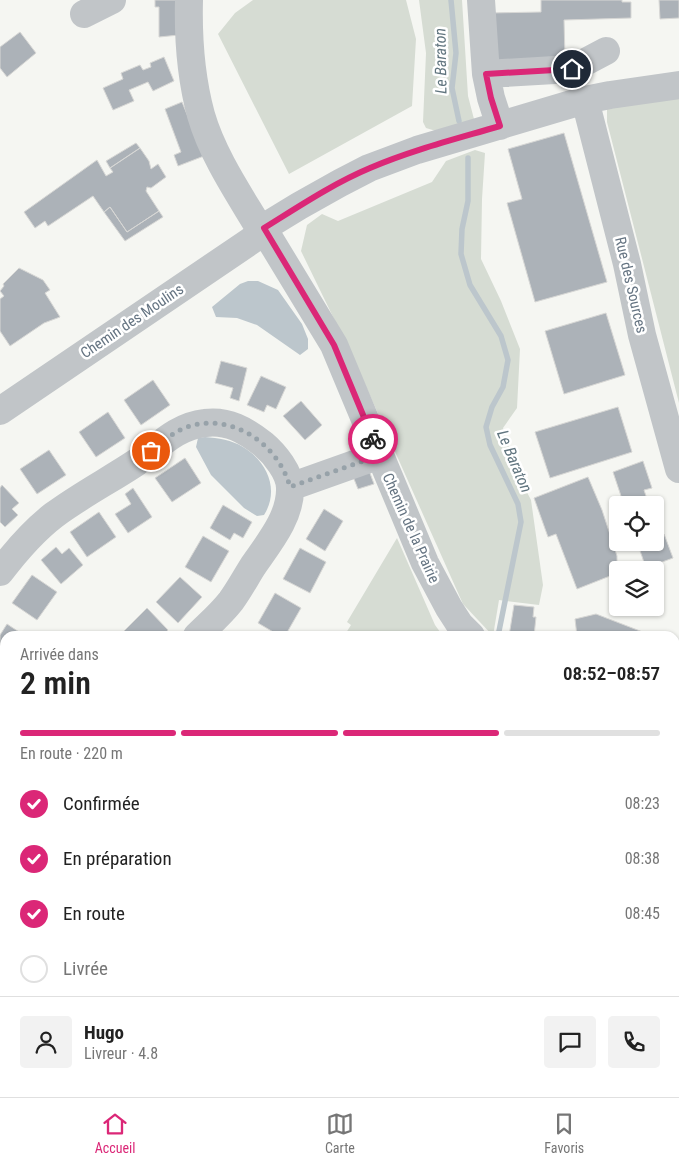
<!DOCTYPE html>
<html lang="fr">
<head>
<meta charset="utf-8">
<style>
	body { margin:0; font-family:"Roboto Condensed",sans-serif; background:#f2f2f2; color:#222; height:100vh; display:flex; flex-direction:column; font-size:19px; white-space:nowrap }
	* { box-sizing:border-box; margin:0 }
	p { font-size:16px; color:#767676 }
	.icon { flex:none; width:28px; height:28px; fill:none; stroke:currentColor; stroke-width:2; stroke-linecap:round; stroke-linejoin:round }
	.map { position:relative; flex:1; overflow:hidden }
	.side { position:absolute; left:0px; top:631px; width:680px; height:466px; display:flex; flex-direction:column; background:#fff; border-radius:15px 15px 0 0; box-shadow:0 1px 4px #0004 }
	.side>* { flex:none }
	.controls { position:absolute; left:609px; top:496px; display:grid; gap:10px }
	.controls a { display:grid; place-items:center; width:55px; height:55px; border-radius:5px; background:#fff; box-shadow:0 1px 4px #0004; font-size:25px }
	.pin { position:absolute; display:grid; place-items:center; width:42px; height:42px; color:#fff; margin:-21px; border:2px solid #fff; border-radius:50%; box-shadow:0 1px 5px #0007 }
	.courier { position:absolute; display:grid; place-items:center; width:50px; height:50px; margin:-25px; border:4px solid #db2777; border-radius:50%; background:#fff; color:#222; box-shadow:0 1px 6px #0007 }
	.headline em { font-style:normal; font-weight:600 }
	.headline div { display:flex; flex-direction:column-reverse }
	.headline { display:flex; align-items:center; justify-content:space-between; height:85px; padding:0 20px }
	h1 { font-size:32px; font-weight:600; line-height:38px }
	.bar { display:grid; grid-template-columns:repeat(4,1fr); gap:8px 5px; align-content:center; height:60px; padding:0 20px }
	.bar i { height:6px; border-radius:4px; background:#e0e0e0 }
	.bar .selected { background:#db2777 }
	.bar p { grid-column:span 4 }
	.line { display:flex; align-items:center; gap:12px; padding:0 20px; border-top:1px solid #e0e0e0 }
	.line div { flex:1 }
	.round { display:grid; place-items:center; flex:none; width:52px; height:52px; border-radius:5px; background:#f2f2f2 }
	ol { padding:0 20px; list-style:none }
	li { display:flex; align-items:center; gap:15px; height:55px }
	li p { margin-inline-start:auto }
	li .icon { padding:5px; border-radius:50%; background:#db2777; color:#fff; stroke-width:4 }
	li:last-child { color:#767676 }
	li i { width:28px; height:28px; border:2px solid #e0e0e0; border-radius:50% }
	.menu { display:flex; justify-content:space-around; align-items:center; height:70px; border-top:1px solid #e0e0e0; background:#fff; font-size:14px; color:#767676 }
	.menu a { display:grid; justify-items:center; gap:2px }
	.menu .selected { color:#db2777 }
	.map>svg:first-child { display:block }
	.green { fill:#d6dcd3 }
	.water { fill:#bcc6cc }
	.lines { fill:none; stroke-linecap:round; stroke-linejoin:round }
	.stream { stroke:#bcc6cc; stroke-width:5.5 }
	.building { fill:#acb2b8; stroke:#d7d7d5 }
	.minor { stroke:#c1c5c8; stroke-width:28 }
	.done { stroke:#97a2a9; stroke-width:5; stroke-dasharray:0 9 }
	.route { stroke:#db2777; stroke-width:6 }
	.labels { text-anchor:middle; stroke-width:5; stroke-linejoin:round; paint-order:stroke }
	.street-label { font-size:15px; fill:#657482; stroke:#fff }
	.water-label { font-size:16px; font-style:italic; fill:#61757f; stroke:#fff }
</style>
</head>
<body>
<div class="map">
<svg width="679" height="1097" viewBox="0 0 679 1097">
	<rect width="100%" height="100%" fill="#f5f6f2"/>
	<path class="green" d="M253,0H406L416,39L412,106L289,174L218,34L235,13Z
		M419,0H462L468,96L475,123L446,134L426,128L423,122L426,53Z
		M679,98V403L607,122V108Z
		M475,150L485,153L482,199L481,259L501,301L520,349L517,408L503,428L520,479L531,500L543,585L539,605L499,600L493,636L463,604L355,362L301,251L307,225L322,214L338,221L432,182L446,161Z
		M397,538L435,625L443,636H344L351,625L347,622Z
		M675,728L679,729V941L675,936Z
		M675,966L679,970V1037L675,1034Z
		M325,1093V1092L568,1093L559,1097H323Z"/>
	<path class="water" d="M248,281H258L278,290L302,324L308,339V349L300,355L257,325L237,318L216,317L212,307L240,284Z
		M205,437C218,438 232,440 243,447C267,461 280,490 264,515L257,516L244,508L211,475L196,447L198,438Z"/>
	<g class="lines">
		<path class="stream" d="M451,0L456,53L452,88L459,121
			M468,158V201L462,229L461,254L470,285L501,336L508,360L503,387L492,407L486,427L490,445L518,504L521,522L498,636
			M675,1015L679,1018
			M345,1097L348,1092"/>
	</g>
	<path class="building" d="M155,0H178L179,35L159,37V7H155Z
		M541,0H622V2H631V18L564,20L565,58L491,61L489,13L541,12Z
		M659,0H679V18L660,19Z
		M20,32L36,53L7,77L0,68V47Z
		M164,57L174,81L153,91L148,82L129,90L134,101L113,110L103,88L123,79L121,73L140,65L143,70L151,67L150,63Z
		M182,102L204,156L178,166L174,155L181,152L165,109Z
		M564,133L607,282L535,302L507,203L522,199L508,149Z
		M136,143L140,148L110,168L106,161Z
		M140,148L149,161L151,169L158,164L166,177L151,188L147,187L146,191L159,211L127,232L110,207L104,212L93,196L48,226L45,221L35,228L24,212L97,160L106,176L113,172L110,168Z
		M110,207L127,232L159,211L163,217L125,241L104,212Z
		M19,268L43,280L50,290L45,293L60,317L44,323L10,346L0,331V299L4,296L0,291L4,286L3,284Z
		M606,313L625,375L564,394L545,331Z
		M221,361L247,368L239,401L230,398L233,388L215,383Z
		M261,376L286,387L276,409L267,405L264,412L247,405Z
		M153,380L170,405L141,425L124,400Z
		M301,401L322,425L305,440L283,416Z
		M618,407L632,452L550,478L535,432Z
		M108,412L125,438L96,457L79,432Z
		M49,450L66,475L37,494L20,469Z
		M185,458L201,483L172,502L155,478Z
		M643,461L652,488L644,490L649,505H624L613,472Z
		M368,468L374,484L358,489L352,474Z
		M588,477L602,510L617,556V565L615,571L610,576L577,589L556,534L548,537L534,498Z
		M2,485L19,503L12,509L18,515L5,527L0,522V488Z
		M133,488L152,517L128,533L115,514L131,504L125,494Z
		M223,505L252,522L243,538L234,533L230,540L210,528Z
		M324,509L343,521L325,551L306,539Z
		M99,512L116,537L87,557L70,532Z
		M655,522L660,536L664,534L673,558L646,568L637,542H655Z
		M203,536L229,551L211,582L185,567Z
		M56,547L62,554L69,548L83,565L61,584L41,560Z
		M300,548L326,562L310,593L283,579Z
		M32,575L57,592L37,620L12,603Z
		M180,577L202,597L178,623L156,602Z
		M275,593L301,608L285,636H280L258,623Z
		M514,605L534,607L533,617H536L534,636H509Z
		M147,608L168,630L162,636H125L122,633Z
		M596,614L653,636H577L575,619Z
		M7,624L25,636H5V667L0,663V635Z
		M0,839L5,841V879L0,878Z
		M0,1058L5,1061V1092H11L9,1097H0Z"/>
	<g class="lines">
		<path class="minor" d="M189,0C188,38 191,78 201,115C212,153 235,188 255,221L263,228L334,345L425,563L449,608L460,625L471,636
			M481,0L486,74L572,69L606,51
			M84,14L112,0
			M486,74L491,98L500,126
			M585,100L627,264L642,335L679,469
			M0,411L252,240L263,228L299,206L340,183L369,168L417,150L585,100L610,95L679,85
			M290,487L380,455
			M0,572C16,551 33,531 54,515C81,495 110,480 137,462C159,446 177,426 205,423C228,420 245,430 263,444C275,454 290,473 290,488C291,517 268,544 253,566C246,577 239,590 231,601C221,614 208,625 197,636
			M675,714L679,715
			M675,952L679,956
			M0,997L5,985"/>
	</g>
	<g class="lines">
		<path class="done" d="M151,451C163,442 175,430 190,426C233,413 279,445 290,487L380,455L373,439"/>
		<path class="route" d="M373,439L334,345L264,228C298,207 332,184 370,168C412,150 456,139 500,126L491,98L486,74L572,69"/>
	</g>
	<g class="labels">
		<g class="street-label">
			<text transform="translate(631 285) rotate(77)" y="5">Rue des Sources</text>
			<text transform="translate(132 321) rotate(-34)" y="5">Chemin des Moulins</text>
			<text transform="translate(411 528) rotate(66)" y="5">Chemin de la Prairie</text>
		</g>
		<g class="water-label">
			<text transform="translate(440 61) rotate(-91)" y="6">Le Baraton</text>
			<text transform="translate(515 461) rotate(67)" y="6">Le Baraton</text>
		</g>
	</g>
</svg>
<div class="controls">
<a><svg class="icon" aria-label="locate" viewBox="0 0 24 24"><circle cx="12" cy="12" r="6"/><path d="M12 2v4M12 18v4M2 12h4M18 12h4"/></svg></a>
<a><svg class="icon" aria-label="layers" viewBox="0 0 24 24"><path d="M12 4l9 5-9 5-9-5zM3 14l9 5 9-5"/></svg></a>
</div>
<div class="pin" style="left:151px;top:451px;background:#ea580c"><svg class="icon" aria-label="bag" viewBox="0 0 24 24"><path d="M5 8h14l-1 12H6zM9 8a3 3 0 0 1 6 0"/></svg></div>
<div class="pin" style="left:572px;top:69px;background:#1f2937"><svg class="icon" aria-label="home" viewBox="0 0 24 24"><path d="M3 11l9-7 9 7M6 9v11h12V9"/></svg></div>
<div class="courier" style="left:373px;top:439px"><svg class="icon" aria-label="bike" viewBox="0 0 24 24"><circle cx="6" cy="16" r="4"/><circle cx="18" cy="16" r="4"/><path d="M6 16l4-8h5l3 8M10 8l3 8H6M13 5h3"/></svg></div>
<section class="side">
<div class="headline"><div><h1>2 min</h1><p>Arrivée dans</p></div><em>08:52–08:57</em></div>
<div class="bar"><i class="selected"></i><i class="selected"></i><i class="selected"></i><i></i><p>En route · 220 m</p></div>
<ol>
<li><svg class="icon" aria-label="check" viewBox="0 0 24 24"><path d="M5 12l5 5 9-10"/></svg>Confirmée<p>08:23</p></li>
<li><svg class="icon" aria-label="check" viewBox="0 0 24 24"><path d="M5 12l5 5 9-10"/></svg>En préparation<p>08:38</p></li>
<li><svg class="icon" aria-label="check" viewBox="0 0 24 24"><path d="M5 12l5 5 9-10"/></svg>En route<p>08:45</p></li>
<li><i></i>Livrée</li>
</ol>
<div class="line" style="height:90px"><a class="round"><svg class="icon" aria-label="person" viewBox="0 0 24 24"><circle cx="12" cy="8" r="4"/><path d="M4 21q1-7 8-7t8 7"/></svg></a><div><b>Hugo</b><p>Livreur · 4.8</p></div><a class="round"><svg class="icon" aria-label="chat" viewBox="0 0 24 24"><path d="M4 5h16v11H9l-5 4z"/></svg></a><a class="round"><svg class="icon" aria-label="phone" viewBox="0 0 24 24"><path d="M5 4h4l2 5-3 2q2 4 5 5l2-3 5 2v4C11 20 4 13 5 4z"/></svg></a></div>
</section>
</div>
<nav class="menu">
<a class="selected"><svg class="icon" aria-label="home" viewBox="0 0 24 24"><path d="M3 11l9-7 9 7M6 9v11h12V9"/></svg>Accueil</a>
<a><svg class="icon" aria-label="map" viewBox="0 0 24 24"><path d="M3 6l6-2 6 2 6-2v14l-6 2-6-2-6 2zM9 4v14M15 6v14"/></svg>Carte</a>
<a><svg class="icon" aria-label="saved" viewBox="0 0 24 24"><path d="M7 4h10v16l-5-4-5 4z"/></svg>Favoris</a>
</nav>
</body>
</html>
